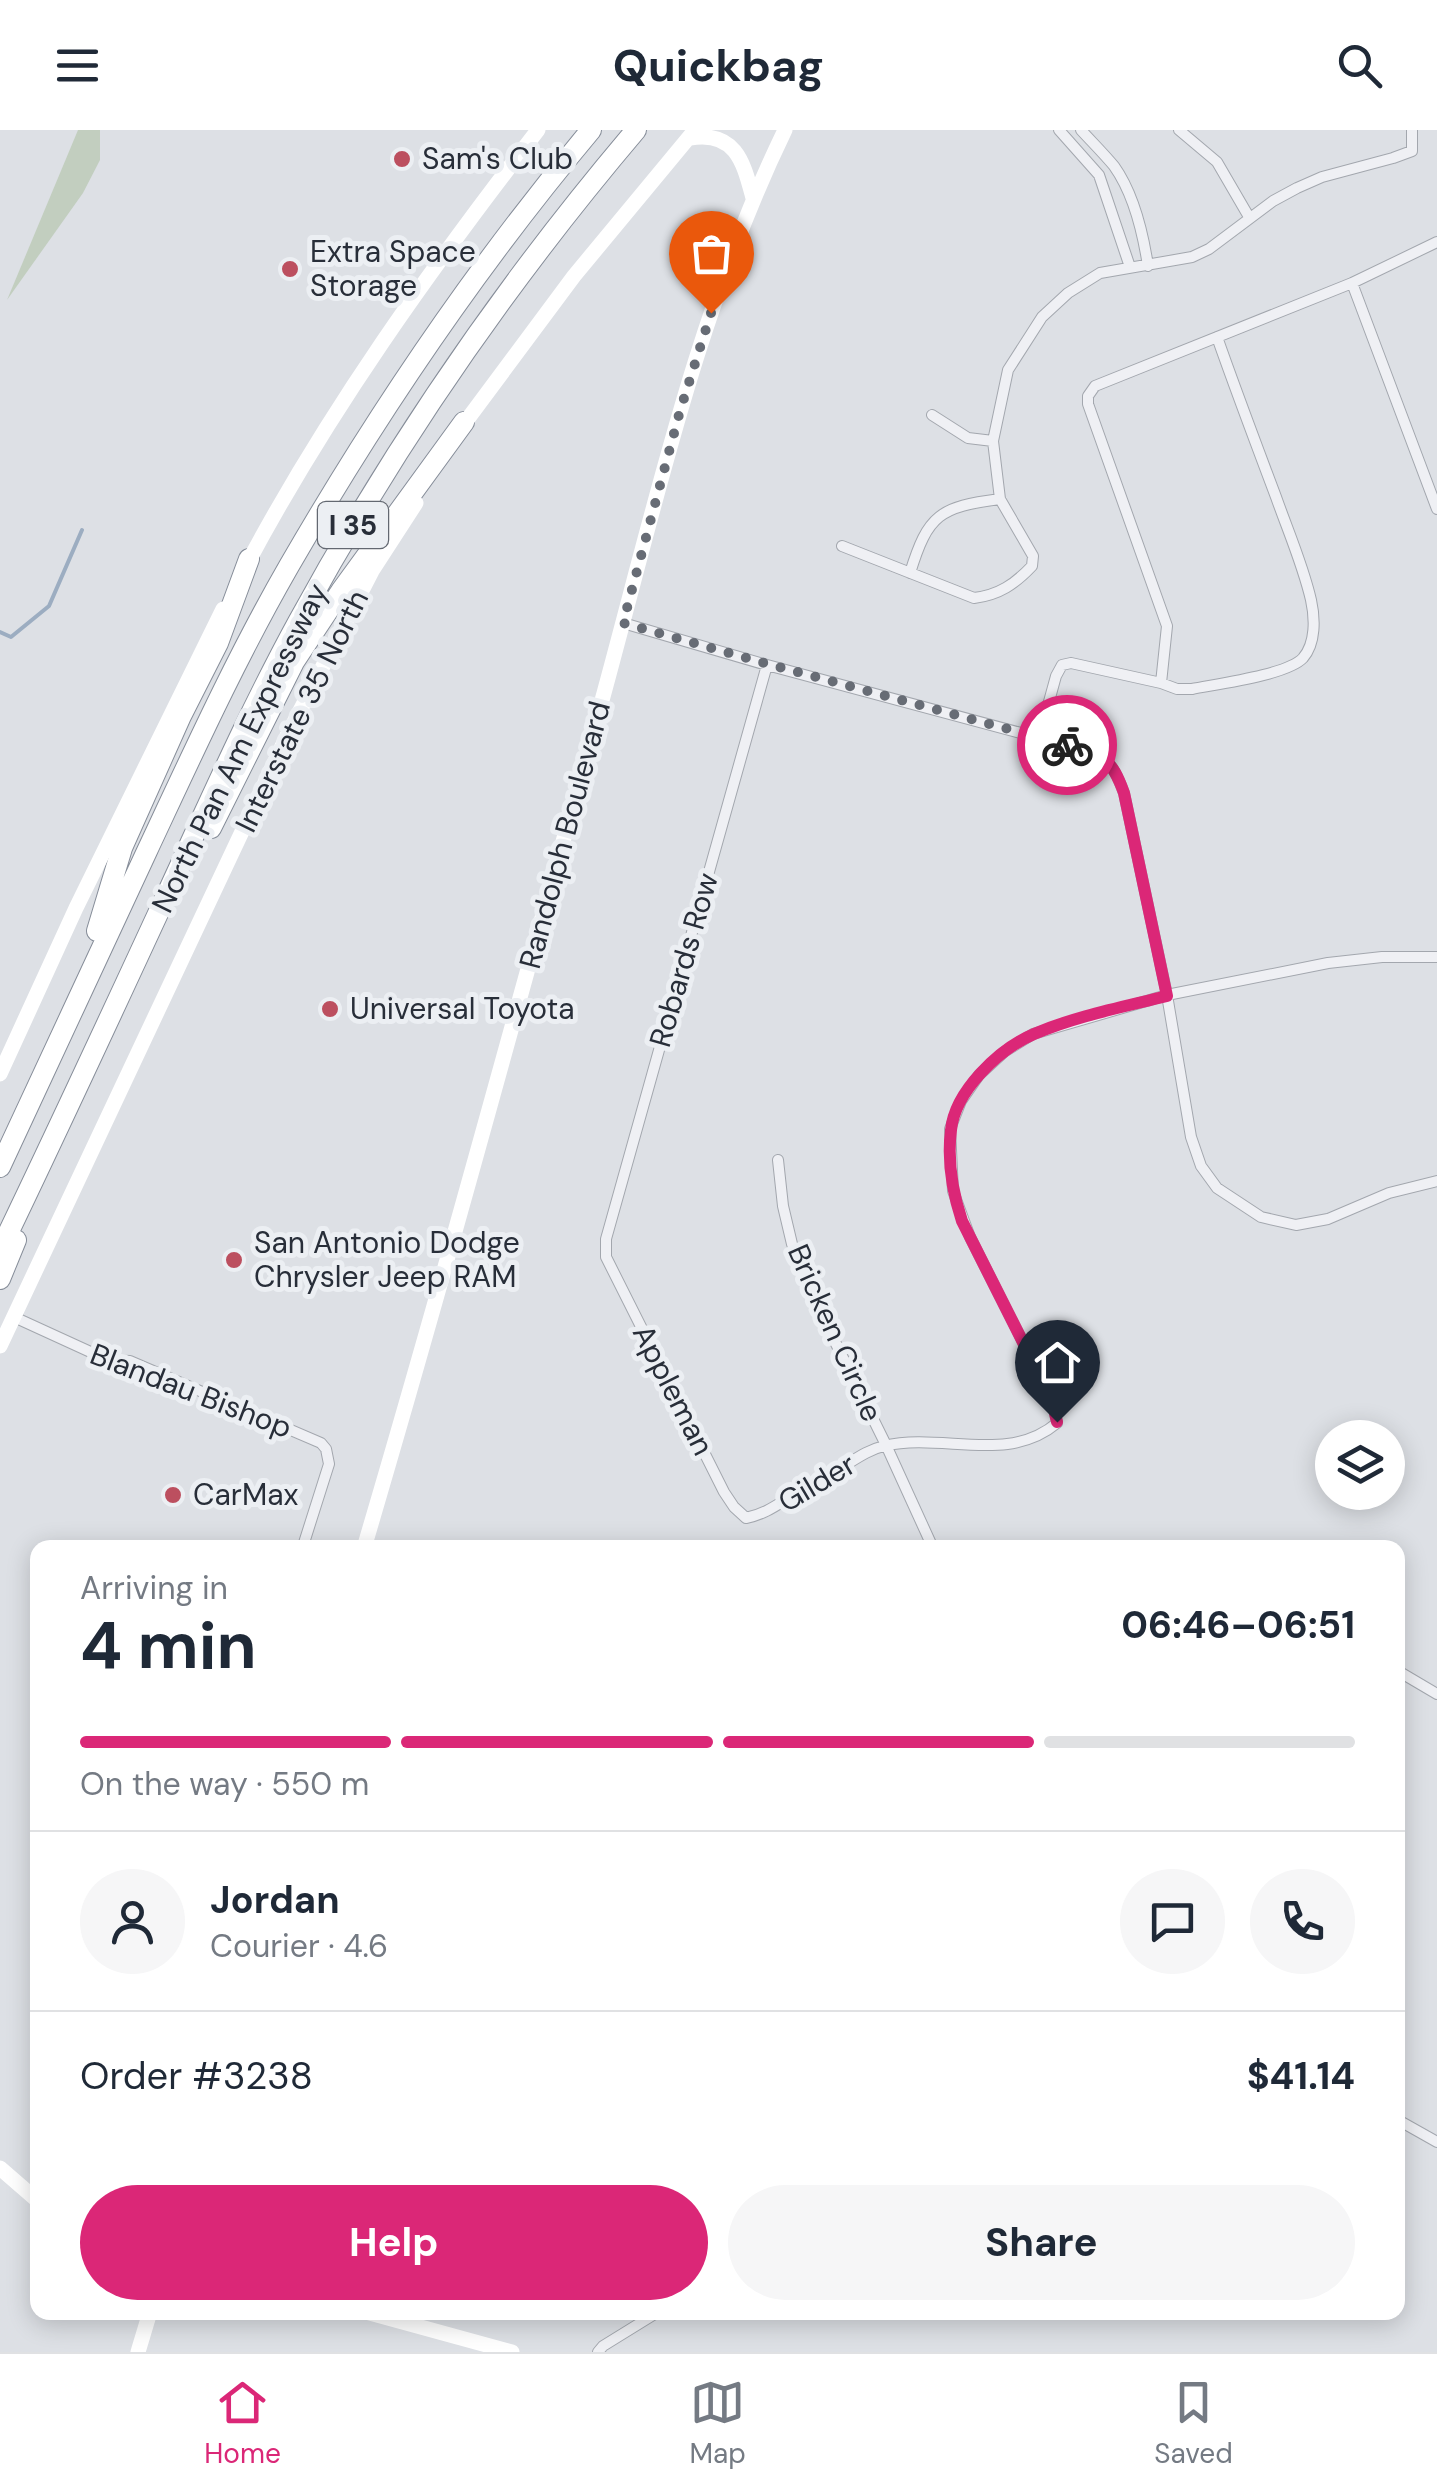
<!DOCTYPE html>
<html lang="en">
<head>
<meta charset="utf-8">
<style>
	body { margin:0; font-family:"DM Sans",sans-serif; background:#f6f6f7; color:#1f2937; height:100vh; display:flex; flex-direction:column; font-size:38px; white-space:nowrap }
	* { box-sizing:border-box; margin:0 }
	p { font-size:32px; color:#747a83 }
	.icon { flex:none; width:55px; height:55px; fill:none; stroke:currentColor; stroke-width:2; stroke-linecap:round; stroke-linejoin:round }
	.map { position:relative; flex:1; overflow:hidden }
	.sheet { position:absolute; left:30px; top:1410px; width:1375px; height:780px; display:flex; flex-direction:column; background:#fff; border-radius:20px; box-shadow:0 5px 25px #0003 }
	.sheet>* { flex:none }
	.tools { position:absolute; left:1315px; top:1290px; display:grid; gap:20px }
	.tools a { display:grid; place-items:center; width:90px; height:90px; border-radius:50%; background:#fff; box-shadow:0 5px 25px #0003; font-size:50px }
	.pin { position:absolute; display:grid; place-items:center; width:85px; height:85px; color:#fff; margin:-102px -42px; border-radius:50% 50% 50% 0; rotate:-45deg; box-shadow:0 0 10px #0007 }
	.pin .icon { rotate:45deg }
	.courier { position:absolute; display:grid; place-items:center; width:100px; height:100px; margin:-50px; border:8px solid #db2777; border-radius:50%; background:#fff; color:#222; box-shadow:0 2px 12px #0007 }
	.head em { font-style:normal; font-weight:700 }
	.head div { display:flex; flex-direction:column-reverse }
	.head { display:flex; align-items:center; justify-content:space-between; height:170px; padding:0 50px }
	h1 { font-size:65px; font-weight:700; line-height:75px }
	.bar { display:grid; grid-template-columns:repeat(4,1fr); gap:15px 10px; align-content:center; height:120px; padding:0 50px }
	.bar i { height:12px; border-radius:8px; background:#e0e1e3 }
	.bar .current { background:#db2777 }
	.bar p { grid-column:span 4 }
	.line { display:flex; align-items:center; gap:25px; padding:0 50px; border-top:2px solid #e0e1e3 }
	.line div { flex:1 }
	.round { display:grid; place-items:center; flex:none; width:105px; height:105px; border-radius:52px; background:#f6f6f7 }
	.button { display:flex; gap:20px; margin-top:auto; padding:20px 50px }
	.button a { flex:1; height:115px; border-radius:60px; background:#db2777; color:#fff; font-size:40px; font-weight:700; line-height:115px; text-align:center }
	.button a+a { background:#f6f6f7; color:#1f2937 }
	header { display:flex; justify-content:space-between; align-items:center; height:130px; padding:0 50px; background:#fff; font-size:45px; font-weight:700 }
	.menu { display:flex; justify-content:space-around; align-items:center; height:140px; border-top:2px solid #e0e1e3; background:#fff; font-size:28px; color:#747a83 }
	.menu a { display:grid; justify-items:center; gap:5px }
	.menu .current { color:#db2777 }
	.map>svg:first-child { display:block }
	.green { fill:#c2cebf }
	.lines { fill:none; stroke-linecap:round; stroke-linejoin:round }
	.stream { stroke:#9cadc1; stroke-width:4 }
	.street-casing { stroke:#a3a7ae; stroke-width:12 }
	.highway-casing { stroke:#868d99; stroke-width:22 }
	.street { stroke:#eff0f4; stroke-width:10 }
	.secondary { stroke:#fff; stroke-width:15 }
	.highway { stroke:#fff; stroke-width:20 }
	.done { stroke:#676c75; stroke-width:10; stroke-dasharray:0 18 }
	.route { stroke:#db2777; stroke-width:12 }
	.poi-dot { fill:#bc4f5f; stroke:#eceff3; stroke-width:4 }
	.labels { text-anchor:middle; stroke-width:10; stroke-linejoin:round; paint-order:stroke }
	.shield { fill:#eceff3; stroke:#636871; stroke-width:2.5 }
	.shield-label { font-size:28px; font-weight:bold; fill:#282e39 }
	.poi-label { font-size:30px; fill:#282e39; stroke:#eceff3; text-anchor:start }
	.street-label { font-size:30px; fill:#282e39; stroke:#eceff3 }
</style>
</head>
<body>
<header><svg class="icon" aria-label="menu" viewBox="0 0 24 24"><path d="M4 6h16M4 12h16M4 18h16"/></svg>Quickbag<svg class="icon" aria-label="search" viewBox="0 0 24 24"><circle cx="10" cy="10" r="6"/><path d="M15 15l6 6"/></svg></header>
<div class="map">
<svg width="1437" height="2222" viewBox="0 0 1437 2222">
	<rect width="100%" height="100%" fill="#dde0e5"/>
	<path class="green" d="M78,0H100V30L83,63L7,170Z"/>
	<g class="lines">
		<path class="stream" d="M0,502L11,507L49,476L82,400"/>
		<defs>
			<path id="street" d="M1059,0L1099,45L1130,137
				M1081,0C1092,12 1104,24 1114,36C1134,64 1143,103 1148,136
				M1179,0L1217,32L1249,87
				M1352,153L1437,379
				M932,285L968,308L993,311
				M842,416L974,468C999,465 1015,454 1032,436L1033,426L1000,369L993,311L1008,240L1042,187L1068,163L1100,143L1192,127L1209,119L1273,71L1297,58L1322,47L1393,28L1412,21V0
				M910,443C928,384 940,377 1000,369
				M623,493L767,535L1084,620C1110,630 1114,636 1124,663L1167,865L1191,1007L1201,1036L1217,1058L1261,1087L1296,1095L1328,1089L1389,1063L1437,1051
				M767,535L606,1109V1127L724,1362L734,1377L746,1388C766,1384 778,1374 795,1364C812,1353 831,1343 849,1333C860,1326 871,1319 884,1316C942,1302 1007,1335 1057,1293L1052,1270L970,1107L953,1061L950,999L961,971L979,945L1004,922L1033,904L1167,865L1328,833L1382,827H1437
				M1161,553L1167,496L1088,274V266L1095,256L1352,153L1437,112
				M1039,608L1056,546L1062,535L1071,533L1161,553L1177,559H1192C1217,554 1287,545 1303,528C1316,513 1315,488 1311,470C1303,435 1288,401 1276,367C1256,314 1236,261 1217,207
				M778,1030L783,1076L792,1114L805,1151L886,1315L933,1418
				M14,1187L108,1230L130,1231L321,1313L326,1319L329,1334L303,1416L306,1418
				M1398,1541L1437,1564
				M1398,1990L1437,2012
				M598,2222L603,2216L658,2182"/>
			<path id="highway" d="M211,698L294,532L341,461L464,292
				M97,801L122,718L181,586L218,513L249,429
				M0,1037C49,932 98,826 147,721C192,625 236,528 289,436C378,282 477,136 591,0
				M0,1120C57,1002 112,883 167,764C209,673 250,580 298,492C394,316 507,152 636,0
				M0,1149L16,1110"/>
		</defs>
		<use href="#street" class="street-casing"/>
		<use href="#highway" class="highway-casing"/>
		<use href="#street" class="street"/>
		<path class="secondary" d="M690,8C737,0 744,35 753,68
			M461,298L574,146L695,0
			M246,436C328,282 431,138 538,0
			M0,944L76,778L223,479
			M0,1216L287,606L372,441L416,373
			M364,1418C447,1137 523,856 601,574C654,381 697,181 785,0
			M0,2038L38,2071
			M366,2182L512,2222
			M138,2222L150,2182"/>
		<use href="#highway" class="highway"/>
	</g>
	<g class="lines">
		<path class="done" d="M711,183L680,281L623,493L768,534L1067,615"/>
		<path class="route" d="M1057,1292L1052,1270L962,1091C952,1061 947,1032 951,1000C955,961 999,919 1034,904C1076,886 1123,877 1167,866L1124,663C1111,627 1103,625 1067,615"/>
	</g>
	<g class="poi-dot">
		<circle cx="402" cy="29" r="10"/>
		<circle cx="290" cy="139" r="10"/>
		<circle cx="330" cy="879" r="10"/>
		<circle cx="234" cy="1130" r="10"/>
		<circle cx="173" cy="1365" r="10"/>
	</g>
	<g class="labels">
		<rect class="shield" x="318" y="372" width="70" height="46" rx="8"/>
		<g class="shield-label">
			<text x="353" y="405">I 35</text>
		</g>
		<g class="poi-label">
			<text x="422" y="39">Sam's Club</text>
			<text x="310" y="132">Extra Space<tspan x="310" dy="34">Storage</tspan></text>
			<text x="350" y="889">Universal Toyota</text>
			<text x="254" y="1123">San Antonio Dodge<tspan x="254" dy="34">Chrysler Jeep RAM</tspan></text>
			<text x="193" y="1375">CarMax</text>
		</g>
		<g class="street-label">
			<text transform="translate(302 581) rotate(-64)" y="10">Interstate 35 North</text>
			<text transform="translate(240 618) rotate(-64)" y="10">North Pan Am Expressway</text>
			<text transform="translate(565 705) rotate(-75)" y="10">Randolph Boulevard</text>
			<text transform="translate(684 830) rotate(-74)" y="10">Robards Row</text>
			<text transform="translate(835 1203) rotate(66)" y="10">Bricken Circle</text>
			<text transform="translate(673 1260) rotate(63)" y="10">Appleman</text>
			<text transform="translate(191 1261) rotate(21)" y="10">Blandau Bishop</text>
			<text transform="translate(817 1353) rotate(-31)" y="10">Gilder</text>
		</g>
	</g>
</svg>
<div class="tools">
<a><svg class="icon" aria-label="layers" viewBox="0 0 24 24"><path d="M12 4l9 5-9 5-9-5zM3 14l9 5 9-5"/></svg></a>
</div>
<div class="pin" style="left:711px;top:183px;background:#ea580c"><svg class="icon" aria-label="bag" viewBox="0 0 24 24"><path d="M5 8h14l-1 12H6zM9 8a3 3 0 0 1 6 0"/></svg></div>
<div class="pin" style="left:1057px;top:1292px;background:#1f2937"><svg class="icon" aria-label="home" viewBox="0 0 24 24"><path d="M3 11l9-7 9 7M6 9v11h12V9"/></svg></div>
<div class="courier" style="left:1067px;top:615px"><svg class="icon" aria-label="bike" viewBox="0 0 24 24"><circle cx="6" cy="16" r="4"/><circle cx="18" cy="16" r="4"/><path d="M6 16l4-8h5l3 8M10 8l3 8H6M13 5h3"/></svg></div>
<section class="sheet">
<div class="head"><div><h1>4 min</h1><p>Arriving in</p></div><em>06:46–06:51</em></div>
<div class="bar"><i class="current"></i><i class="current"></i><i class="current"></i><i></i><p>On the way · 550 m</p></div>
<div class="line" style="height:180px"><a class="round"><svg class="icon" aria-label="person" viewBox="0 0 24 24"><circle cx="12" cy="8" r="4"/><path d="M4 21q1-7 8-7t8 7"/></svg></a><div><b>Jordan</b><p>Courier · 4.6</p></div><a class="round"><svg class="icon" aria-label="chat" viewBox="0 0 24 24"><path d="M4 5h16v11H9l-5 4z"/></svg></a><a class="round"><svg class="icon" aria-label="phone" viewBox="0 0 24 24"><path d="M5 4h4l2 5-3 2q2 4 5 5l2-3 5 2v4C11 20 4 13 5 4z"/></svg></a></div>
<div class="line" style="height:130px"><div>Order #3238</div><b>$41.14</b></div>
<div class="button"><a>Help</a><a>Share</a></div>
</section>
</div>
<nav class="menu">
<a class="current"><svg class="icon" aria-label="home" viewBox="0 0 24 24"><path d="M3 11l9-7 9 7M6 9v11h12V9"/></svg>Home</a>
<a><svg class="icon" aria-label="map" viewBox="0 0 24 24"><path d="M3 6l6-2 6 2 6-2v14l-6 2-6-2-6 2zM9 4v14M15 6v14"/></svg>Map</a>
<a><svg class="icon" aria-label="saved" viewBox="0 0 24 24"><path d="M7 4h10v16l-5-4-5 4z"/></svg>Saved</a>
</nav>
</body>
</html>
